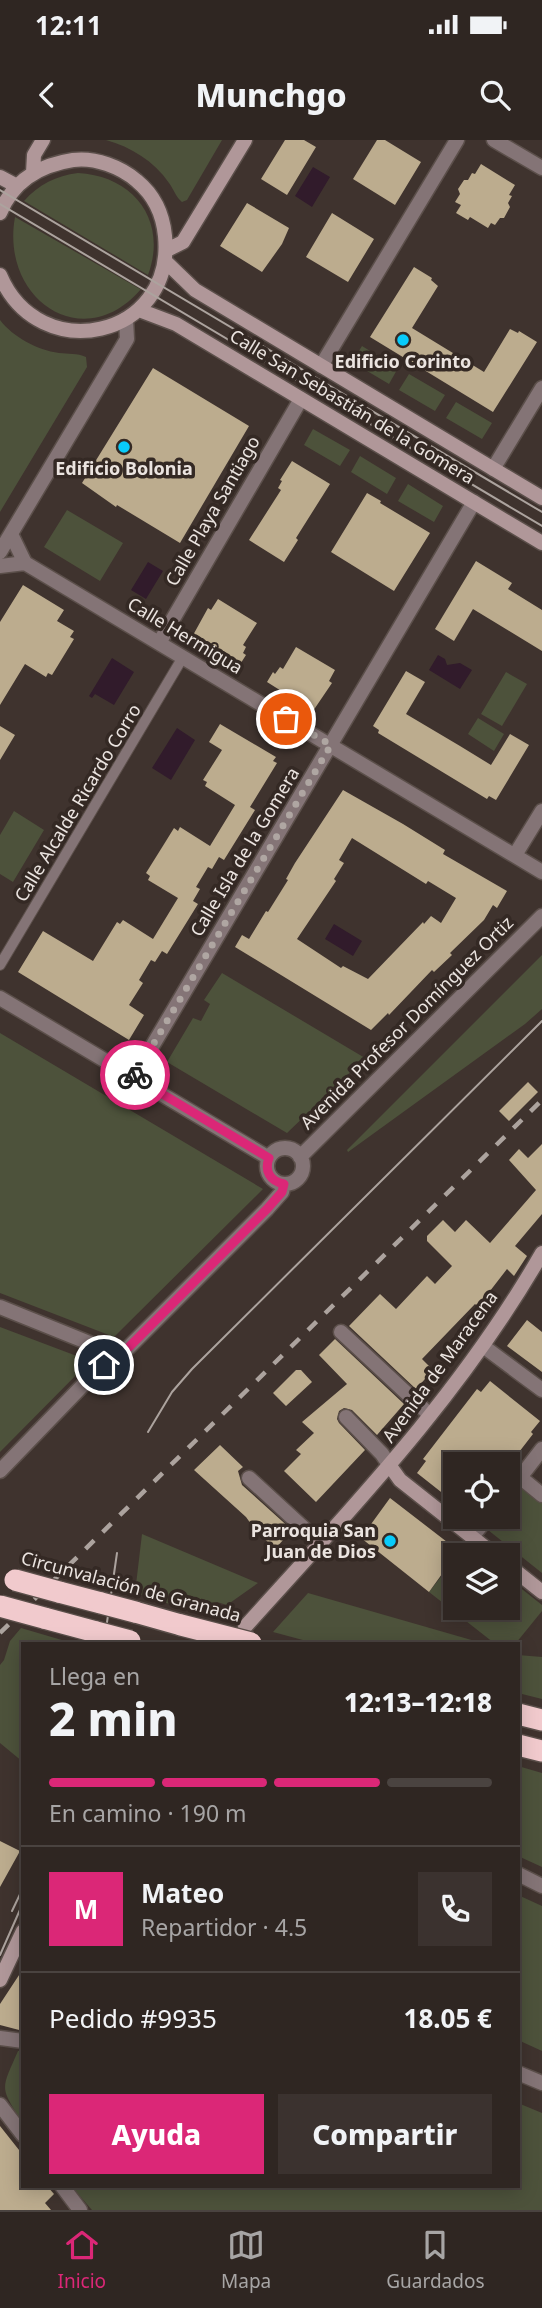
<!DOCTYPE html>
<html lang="es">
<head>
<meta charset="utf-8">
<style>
	body { margin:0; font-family:"Noto Sans",sans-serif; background:#3b322f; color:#f1f3f6; height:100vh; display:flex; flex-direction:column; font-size:26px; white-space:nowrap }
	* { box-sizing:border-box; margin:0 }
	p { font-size:23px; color:#a7a5a5 }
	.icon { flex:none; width:38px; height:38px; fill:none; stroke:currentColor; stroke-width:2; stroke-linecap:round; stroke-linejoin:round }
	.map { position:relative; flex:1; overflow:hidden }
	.drawer { position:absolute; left:21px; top:1502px; width:499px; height:546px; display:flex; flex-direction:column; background:#2f2622; border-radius:0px; box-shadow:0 4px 18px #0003,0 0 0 2px #4a4340 }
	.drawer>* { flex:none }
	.controls { position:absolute; left:443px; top:1312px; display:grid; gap:14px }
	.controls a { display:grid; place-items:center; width:77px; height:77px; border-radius:0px; background:#2f2622; box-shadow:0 4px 18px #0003,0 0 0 2px #4a4340; font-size:35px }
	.pin { position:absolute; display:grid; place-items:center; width:60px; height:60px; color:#fff; margin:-30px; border:4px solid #fff; border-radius:50%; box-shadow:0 2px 7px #0007 }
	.courier { position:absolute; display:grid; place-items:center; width:70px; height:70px; margin:-35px; border:5px solid #db2777; border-radius:50%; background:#fff; color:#222; box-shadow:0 2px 9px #0007 }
	.summary em { font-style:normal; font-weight:800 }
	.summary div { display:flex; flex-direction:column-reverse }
	.summary { display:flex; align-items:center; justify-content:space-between; height:119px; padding:0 28px }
	h1 { font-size:46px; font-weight:800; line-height:52px }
	.bar { display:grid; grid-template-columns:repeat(4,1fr); gap:10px 7px; align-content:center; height:84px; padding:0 28px }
	.bar i { height:9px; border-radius:5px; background:#4a4340 }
	.bar .active { background:#db2777 }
	.bar p { grid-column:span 4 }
	.line { display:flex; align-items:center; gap:18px; padding:0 28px; border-top:2px solid #4a4340 }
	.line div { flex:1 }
	.round { display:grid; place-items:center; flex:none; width:74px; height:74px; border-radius:0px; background:#3b322f }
	.button { display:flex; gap:14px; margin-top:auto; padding:14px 28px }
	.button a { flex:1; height:80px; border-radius:0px; background:#db2777; color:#fff; font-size:28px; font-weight:800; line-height:80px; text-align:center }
	.button a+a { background:#3b322f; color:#f1f3f6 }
	.status { display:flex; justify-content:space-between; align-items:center; height:49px; padding:0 35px; background:#2f2622; direction:ltr }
	.status svg { height:19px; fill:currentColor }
	header { display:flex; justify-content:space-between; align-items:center; height:91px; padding:0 28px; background:#2f2622; font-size:32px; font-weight:800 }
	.tab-bar { display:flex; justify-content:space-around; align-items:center; height:98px; border-top:2px solid #4a4340; background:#2f2622; font-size:19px; color:#a7a5a5 }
	.tab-bar a { display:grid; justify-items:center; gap:4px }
	.tab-bar .active { color:#db2777 }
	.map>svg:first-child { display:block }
	.green { fill:#4d523b }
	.water { fill:#311b2b }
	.building { fill:#bcac8e; fill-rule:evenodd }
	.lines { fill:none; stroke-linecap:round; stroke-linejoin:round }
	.pedestrian-casing { stroke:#5b4f4a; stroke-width:12 }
	.minor-casing { stroke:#5b4f4a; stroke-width:17 }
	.tertiary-casing { stroke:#5b4f4a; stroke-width:17 }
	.secondary-casing { stroke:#5b4f4a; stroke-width:17 }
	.motorway-casing { stroke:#5b4f4a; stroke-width:24 }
	.pedestrian { stroke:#847476; stroke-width:10 }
	.minor { stroke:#847476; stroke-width:14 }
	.tertiary { stroke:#847476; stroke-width:14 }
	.secondary { stroke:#b09799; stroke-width:14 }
	.motorway { stroke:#f1cacd; stroke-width:21 }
	.tram { stroke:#aca39e; stroke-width:2 }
	.rail { stroke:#aca39e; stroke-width:4.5; stroke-dasharray:12 12; stroke-linecap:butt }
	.motorway-bridge-casing { stroke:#5b4f4a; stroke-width:24; stroke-linecap:butt }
	.motorway-bridge { stroke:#f1cacd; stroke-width:21 }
	.done { stroke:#afa6a2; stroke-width:7; stroke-dasharray:0 12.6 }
	.route { stroke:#db2777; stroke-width:9 }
	.poi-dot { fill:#08cbfa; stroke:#342924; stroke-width:2.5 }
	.labels { text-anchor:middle; stroke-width:7; stroke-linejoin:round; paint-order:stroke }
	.poi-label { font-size:18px; font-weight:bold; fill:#ebe4e0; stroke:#342924 }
	.street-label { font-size:18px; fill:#ebe4e0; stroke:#342924 }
</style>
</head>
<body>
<div class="status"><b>12:11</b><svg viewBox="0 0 49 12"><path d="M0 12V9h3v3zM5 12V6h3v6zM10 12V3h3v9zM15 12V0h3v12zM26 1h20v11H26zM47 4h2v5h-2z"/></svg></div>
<header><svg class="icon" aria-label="back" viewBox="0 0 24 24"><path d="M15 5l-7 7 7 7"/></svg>Munchgo<svg class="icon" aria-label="search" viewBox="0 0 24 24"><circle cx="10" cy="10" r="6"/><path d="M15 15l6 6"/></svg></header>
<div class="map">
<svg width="542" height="2070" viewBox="0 0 542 2070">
	<rect width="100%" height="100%" fill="#3f332e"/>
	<path class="green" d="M106,0H222L187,60L182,62C176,57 174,50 169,43C154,21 131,7 106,0Z
		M78,33C134,36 168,81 148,135L24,61C39,44 56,36 78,33Z
		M15,77L140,149H141C84,216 0,160 15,77Z
		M0,180C13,197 37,210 59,213C68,214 77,213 86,217L87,227L0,372Z
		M362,206L398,228L389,244L352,222Z
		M409,234L445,255L435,271L399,250Z
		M456,262L492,283L482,299L446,278Z
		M313,289L350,310L340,326L304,305Z
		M360,316L396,338L387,354L351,332Z
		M408,344L443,366L434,382L398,361Z
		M67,370L123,403L100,441L44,407Z
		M506,532L527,544L502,586L481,574Z
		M478,578L504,594L494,611L468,594Z
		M14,671L44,690L13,742L0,734V695Z
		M542,815V869L525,884L348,1012L347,1010Z
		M222,833L365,918L287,993L167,922L193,878L201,881L210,864L204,860Z
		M0,893L263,1049L114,1197L0,1153Z
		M0,1187L90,1221L0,1312Z
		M524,1345L542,1360V1433L488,1390L498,1377H508V1365Z
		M142,1394L258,1443L227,1465L217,1462L195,1472L135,1453Z
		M455,1419V1468H508V1438L542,1465V1471L516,1503H494L429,1452Z
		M308,1453L482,1503H314L273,1492Z
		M21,1488L72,1503H23V1622L0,1603V1525L4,1520L10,1501Z
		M518,1515L542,1517V1559L518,1553Z
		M518,1626L542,1633V1727L518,1716Z
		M518,1755L542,1766V1911L518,1900Z
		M18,1911H23V1984C0,1946 0,1952 18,1911Z
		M518,1963L542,1973V2070H92L71,2046H518Z"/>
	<path class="water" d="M313,27L330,37L312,67L295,56Z
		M148,422L163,431L146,459L131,450Z
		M438,515L445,519L447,525L460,523L472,530L460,549L429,530Z
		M112,518L134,532L114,565L95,554L92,558L89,556Z
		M177,588L195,600L171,640L152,628Z
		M334,784L362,801L353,816L325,799Z"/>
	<path class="building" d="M285,0H304L316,7L287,55L261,39Z
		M377,0H385L421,22L395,65L353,39Z
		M481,24L515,45L509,55L512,56L508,63L510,67L504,78H500L495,85L491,83L488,88L470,77L468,80L456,73L461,65L455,62L460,54L458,49L464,40H468L472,33L475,34Z
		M247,63L289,88L282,104L262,132L220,106Z
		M332,73L374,99L348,142L306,117Z
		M414,127L432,138L431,140L438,146L412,188L484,232L510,189L518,193L519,191L537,202L493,272L370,197Z
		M153,228L249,286L180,403L117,365L116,367L82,343Z
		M292,321L330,344L296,398L298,400L284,422L249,400L281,350L278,348L282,341L280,340Z
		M367,353L381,361L380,363L430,393L394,451L331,412Z
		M476,421L512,443L508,449L542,470V511L473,469L454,501L435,489Z
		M23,445L64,470L57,481L74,491L70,497L74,499L52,535L48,533L46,537L25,524L0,565V482Z
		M218,459L257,483L243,505L246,507L243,513L246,515L239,526L192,497L208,468L211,470Z
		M296,507L335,530L329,541L332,543L313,571L267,542L273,532L275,534L280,527L283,529Z
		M406,531L425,542L406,574L460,606L491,625L510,594L529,605L496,660L489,656L487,659L378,593L379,590L373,586Z
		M220,584L276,617L273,621L277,623L250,667L255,670L224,720L219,717L212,729L208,727L196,747L200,749L193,761L198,764L167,814L162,811L155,822L151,820L139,840L143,843L129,865L144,875L129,900L18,832L43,791L93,821L117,782L120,784L123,780L153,799L178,758L148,740L150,736L146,733L166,701L174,688L178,691L180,687L210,706L235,665L205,646L207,642L203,640L222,610L209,602Z
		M0,586L15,595L0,620Z
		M343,650L403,684L445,710L443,714L507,751L497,768L493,765L484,780L450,813L452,815L434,832L432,830L389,875L388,873L371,890L235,807L242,795L249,799L266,771L268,772L288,740L286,739L295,723ZM352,698L426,744L428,741L456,758L441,783L431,776L424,784L423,782L368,839L343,826L341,828L297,799L336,741L334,739L344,723L339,720Z
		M528,942L538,952L509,981L499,971Z
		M542,1004V1074L515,1106L527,1116L514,1136L507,1129L490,1151L496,1156L484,1172L475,1164L422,1219L433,1230L416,1249L349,1186L380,1154L396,1169L427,1136L435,1144L452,1126L427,1101V1096L443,1080L455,1092L466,1080L490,1103L536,1050L509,1020L519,1009L528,1018Z
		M527,1180L542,1192V1232L507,1206Z
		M335,1199L404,1264L377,1295L352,1270L344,1268L339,1271L337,1279L339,1283L365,1310L316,1362L284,1331L301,1314L296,1310L314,1293L302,1282L347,1244L319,1215Z
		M296,1230H301L312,1242L286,1266L273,1253Z
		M490,1241L540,1281L531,1292L533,1294L509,1325H455V1363L417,1333L426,1321L423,1319L477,1249L481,1252Z
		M220,1305L243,1327L238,1331L242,1345L292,1390L275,1409L256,1391L246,1377L194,1330Z
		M390,1358L460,1412L455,1416L429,1452L361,1398Z
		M0,1701L20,1711L0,1747Z
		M23,1829V1891L0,1885V1864Z
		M0,1986L23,2015V2046H47L54,2054L45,2063L51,2070H0Z"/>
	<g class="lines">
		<defs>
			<path id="pedestrian" d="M0,825L183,517"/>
			<path id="minor" d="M321,226L457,0
				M11,394L25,423L542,732
				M0,412L127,199L126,179
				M0,426L25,423
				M159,503L301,259
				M515,715L542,671
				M0,858L269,1018
				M134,937L474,362
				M267 1026a18 18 0 1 1 36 0a18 18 0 1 1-36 0Z
				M300,1017L542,776
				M0,1167L114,1213
				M341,1192L430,1275
				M346,1277L382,1314L390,1326
				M0,1331L114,1213L128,1208L267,1069L282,1052L284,1044
				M520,1337L542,1355
				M249,1338L320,1403
				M518,1734L542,1746
				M0,1898L23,1901
				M518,1933L542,1943"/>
			<path id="tertiary" d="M494,0L542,28
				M493,329L542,248
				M483,1206L542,1250
				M508,1353L542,1309
				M472,1397L488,1377
				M0,1965L23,1995
				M62,2046L80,2070"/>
			<path id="secondary" d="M33,33L34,15L43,0
				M0,37L17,46
				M0,73C13,41 40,25 73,20C95,17 121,27 137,41C154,55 163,75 165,96C175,198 39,228 0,135
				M167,110L183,102L245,0
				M165,121L195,150L542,358
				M139,170L176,184L542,403
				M390,1326L400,1340L496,1416
				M508,1425L542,1452
				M245,1487C353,1367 461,1254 542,1113
				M0,1840L23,1791"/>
			<path id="motorway" d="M59,1452L101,1463
				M135,1472L181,1485
				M44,1478L96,1492
				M518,1574L542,1580
				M518,1605L542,1611"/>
		</defs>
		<use href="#pedestrian" class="pedestrian-casing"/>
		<use href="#minor" class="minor-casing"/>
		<use href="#tertiary" class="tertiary-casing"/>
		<use href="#secondary" class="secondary-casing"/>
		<use href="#motorway" class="motorway-casing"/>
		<use href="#pedestrian" class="pedestrian"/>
		<use href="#minor" class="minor"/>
		<use href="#tertiary" class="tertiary"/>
		<use href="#secondary" class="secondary"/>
		<use href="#motorway" class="motorway"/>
		<path class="tram" d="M0,50L542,372
			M0,64L542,386
			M148,1292L172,1252L192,1229L542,881
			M104,1503L117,1413
			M12,1771L23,1748
			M0,1815L23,1763"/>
		<path class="rail" d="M0,1493L542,960"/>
		<defs>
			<path id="motorway-bridge" d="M15,1440L59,1452
				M101,1463L135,1472
				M0,1466L44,1478
				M181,1485L251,1503
				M96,1492L130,1501"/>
		</defs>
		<use href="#motorway-bridge" class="motorway-bridge-casing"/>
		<use href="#motorway-bridge" class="motorway-bridge"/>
	</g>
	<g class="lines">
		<path class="done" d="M135,935L331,605L286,579"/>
		<path class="route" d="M104,1225L114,1213L128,1208L267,1069L282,1052L284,1044C270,1041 264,1031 269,1018L134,937L135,935"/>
	</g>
	<g class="poi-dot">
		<circle cx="403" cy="200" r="7"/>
		<circle cx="124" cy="307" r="7"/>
		<circle cx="390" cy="1401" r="7"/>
	</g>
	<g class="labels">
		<g class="poi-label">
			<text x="403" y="228">Edificio Corinto</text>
			<text x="124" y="335">Edificio Bolonia</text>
			<text x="376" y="1397" text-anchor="end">Parroquia San<tspan x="376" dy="21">Juan de Dios</tspan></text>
		</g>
		<g class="street-label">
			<text transform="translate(352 267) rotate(31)" y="6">Calle San Sebastián de la Gomera</text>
			<text transform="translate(213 371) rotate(-60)" y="6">Calle Playa Santiago</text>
			<text transform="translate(185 496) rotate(31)" y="6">Calle Hermigua</text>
			<text transform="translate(78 663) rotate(-59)" y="6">Calle Alcalde Ricardo Corro</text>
			<text transform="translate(245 712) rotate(-59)" y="6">Calle Isla de la Gomera</text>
			<text transform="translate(407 883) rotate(-45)" y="6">Avenida Profesor Domínguez Ortiz</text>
			<text transform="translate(440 1227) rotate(-54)" y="6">Avenida de Maracena</text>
			<text transform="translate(131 1447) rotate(15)" y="6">Circunvalación de Granada</text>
		</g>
	</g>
</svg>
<div class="controls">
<a><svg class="icon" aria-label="locate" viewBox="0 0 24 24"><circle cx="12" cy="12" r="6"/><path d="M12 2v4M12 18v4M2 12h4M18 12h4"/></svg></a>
<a><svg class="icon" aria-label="layers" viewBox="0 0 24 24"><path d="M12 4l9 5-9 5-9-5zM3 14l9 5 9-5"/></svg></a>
</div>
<div class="pin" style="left:286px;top:579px;background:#ea580c"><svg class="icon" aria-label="bag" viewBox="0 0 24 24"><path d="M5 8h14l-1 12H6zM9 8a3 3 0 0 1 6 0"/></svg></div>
<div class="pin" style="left:104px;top:1225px;background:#1f2937"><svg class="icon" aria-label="home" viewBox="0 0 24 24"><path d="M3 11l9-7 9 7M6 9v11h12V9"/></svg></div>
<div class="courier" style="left:135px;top:935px"><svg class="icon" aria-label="bike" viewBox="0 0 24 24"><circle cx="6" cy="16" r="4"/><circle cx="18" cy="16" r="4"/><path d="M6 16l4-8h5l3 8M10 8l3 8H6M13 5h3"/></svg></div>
<section class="drawer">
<div class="summary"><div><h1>2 min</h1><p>Llega en</p></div><em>12:13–12:18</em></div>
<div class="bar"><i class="active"></i><i class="active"></i><i class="active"></i><i></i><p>En camino · 190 m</p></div>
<div class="line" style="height:126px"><b class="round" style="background:#db2777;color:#fff">M</b><div><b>Mateo</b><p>Repartidor · 4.5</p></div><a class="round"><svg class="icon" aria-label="phone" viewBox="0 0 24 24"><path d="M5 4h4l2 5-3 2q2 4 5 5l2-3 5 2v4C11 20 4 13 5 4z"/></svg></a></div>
<div class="line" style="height:91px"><div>Pedido #9935</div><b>18.05 €</b></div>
<div class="button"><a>Ayuda</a><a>Compartir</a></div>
</section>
</div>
<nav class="tab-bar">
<a class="active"><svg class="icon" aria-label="home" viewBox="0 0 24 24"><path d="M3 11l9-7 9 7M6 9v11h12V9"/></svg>Inicio</a>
<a><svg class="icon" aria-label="map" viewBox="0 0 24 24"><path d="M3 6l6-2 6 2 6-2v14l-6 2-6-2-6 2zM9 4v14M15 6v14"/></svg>Mapa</a>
<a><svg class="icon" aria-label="saved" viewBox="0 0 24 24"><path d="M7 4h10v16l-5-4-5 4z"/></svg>Guardados</a>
</nav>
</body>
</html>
